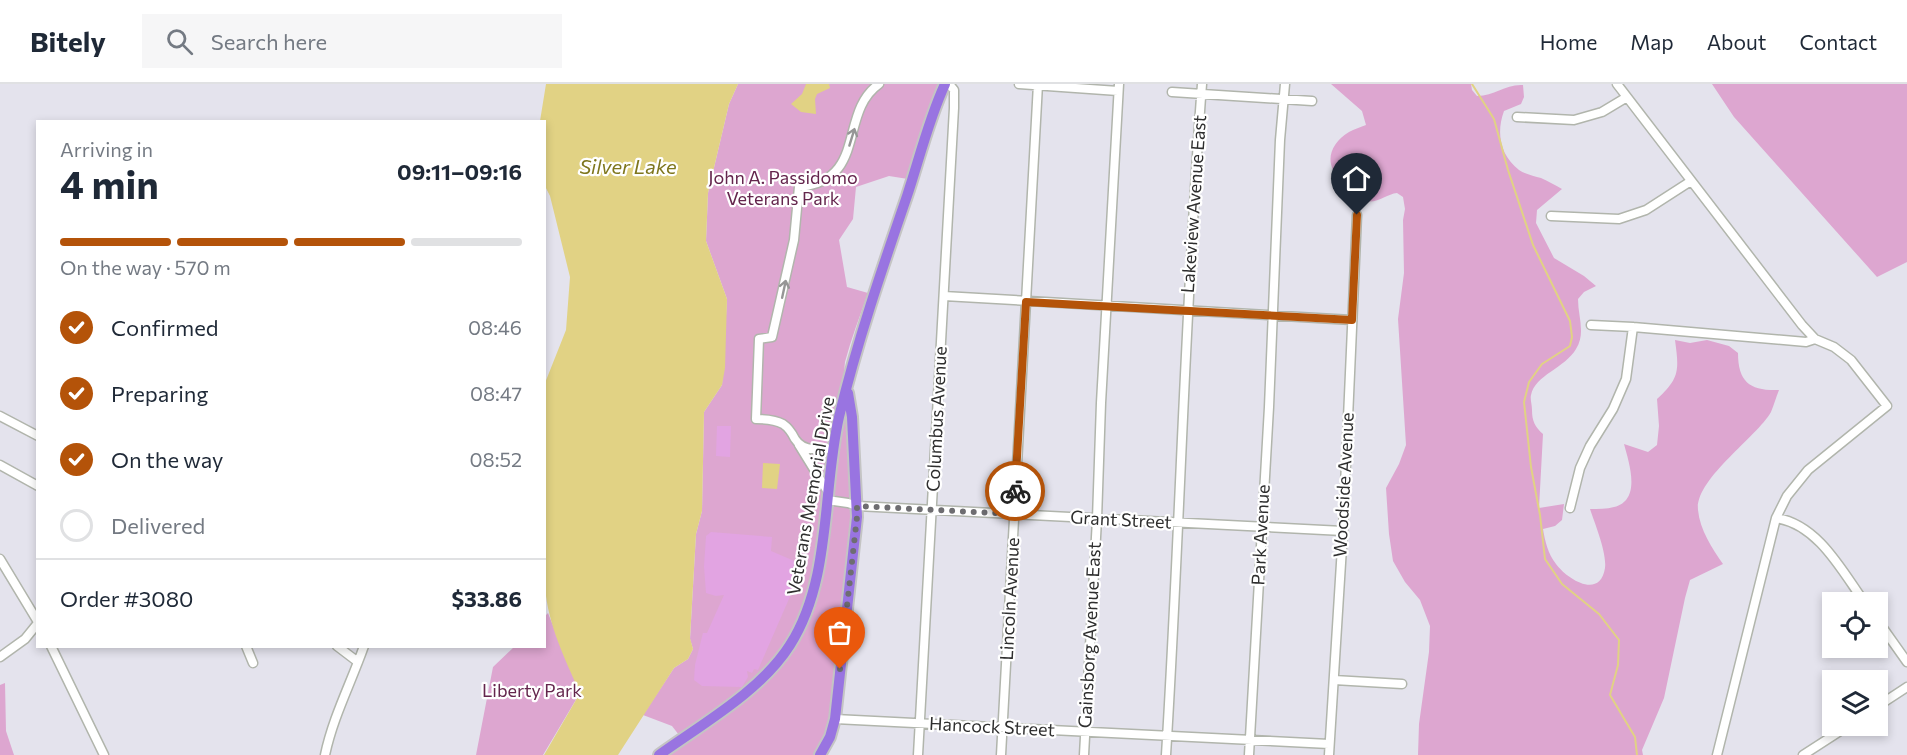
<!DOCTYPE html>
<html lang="en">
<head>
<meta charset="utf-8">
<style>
	body { margin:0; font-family:Commissioner,sans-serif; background:#f6f6f7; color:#1f2937; height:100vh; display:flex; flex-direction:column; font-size:22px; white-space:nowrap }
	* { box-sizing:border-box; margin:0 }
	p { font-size:20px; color:#747a83 }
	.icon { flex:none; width:33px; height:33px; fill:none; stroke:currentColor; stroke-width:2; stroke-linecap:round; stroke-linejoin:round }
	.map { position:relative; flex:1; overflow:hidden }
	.panel { position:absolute; left:36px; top:36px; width:510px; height:528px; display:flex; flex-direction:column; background:#fff; border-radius:0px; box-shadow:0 3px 9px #0003 }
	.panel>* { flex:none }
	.controls { position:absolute; left:1822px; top:508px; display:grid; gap:12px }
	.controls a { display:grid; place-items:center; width:66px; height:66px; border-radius:0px; background:#fff; box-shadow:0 3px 9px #0003; font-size:30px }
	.pin { position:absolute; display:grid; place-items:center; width:51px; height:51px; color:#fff; margin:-62px -26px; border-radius:50% 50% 50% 0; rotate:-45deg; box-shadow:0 0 6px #0007 }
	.pin .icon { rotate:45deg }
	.courier { position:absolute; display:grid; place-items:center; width:60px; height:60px; margin:-30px; border:4px solid #b45309; border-radius:50%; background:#fff; color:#222; box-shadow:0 2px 8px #0007 }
	.headline em { font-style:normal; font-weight:700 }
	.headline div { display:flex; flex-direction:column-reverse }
	.headline { display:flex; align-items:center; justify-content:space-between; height:102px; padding:0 24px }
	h1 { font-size:39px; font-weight:700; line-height:45px }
	.bar { display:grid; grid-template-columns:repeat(4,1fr); gap:9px 6px; align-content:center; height:72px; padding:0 24px }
	.bar i { height:8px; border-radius:4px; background:#e0e1e3 }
	.bar .active { background:#b45309 }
	.bar p { grid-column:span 4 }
	.line { display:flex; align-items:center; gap:15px; padding:0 24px; border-top:2px solid #e0e1e3 }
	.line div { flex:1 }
	ol { padding:0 24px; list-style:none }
	li { display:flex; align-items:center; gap:18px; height:66px }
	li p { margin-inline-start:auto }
	li .icon { padding:6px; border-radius:50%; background:#b45309; color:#fff; stroke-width:4 }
	li:last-child { color:#747a83 }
	li i { width:33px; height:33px; border:3px solid #e0e1e3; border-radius:50% }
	header { display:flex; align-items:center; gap:36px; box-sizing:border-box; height:84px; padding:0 30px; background:#fff; border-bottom:2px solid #e0e1e3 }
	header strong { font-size:28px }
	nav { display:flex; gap:33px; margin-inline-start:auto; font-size:21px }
	.search { width:420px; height:54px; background:#f6f6f7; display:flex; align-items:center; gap:15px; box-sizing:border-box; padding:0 21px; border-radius:0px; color:#747a83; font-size:22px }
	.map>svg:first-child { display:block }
	.green { fill:#dda6d0 }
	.pitch { fill:#e2a4e2 }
	.water { fill:#e1d284 }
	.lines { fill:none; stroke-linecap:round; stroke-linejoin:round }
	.stream { stroke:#e1d284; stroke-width:2 }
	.minor-casing { stroke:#b1b5ac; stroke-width:11 }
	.major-casing { stroke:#c4c4c4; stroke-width:14 }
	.minor { stroke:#fff; stroke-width:8 }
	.major { stroke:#9974e1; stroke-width:10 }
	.oneway { stroke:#969696 }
	.done { stroke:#6e6d71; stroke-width:6; stroke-dasharray:0 10.8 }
	.route { stroke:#b45309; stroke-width:8 }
	.labels { text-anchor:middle; stroke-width:4.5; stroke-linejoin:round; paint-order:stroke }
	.park-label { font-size:18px; fill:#64254d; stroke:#fff }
	.street-label { font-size:18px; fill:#2e2e2e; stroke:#fff }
	.water-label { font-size:20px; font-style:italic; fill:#7e761d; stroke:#fff }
</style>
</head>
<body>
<header>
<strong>Bitely</strong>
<div class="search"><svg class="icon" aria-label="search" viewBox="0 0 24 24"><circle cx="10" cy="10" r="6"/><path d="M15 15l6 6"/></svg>Search here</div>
<nav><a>Home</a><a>Map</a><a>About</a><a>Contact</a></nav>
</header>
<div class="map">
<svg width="1907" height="671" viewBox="0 0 1907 671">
	<rect width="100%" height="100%" fill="#e4e3ed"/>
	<path class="green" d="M738,0H939L908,95L889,92L856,103L853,135L839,156L847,203L868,209C860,232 851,255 845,278C844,284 845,290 844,296C841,311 835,325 832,340C818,413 827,505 780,567C754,602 714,627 679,651L672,642L643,631L674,584L688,575L693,565L690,555L696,450L702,427L704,328L722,301L727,215L706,157L708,109L729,20Z
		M1331,0H1471L1472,6L1477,12C1495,12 1505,0 1523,1L1524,13L1521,20L1504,27C1496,49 1500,71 1519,86C1525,90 1534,92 1541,94C1548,97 1555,101 1562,105L1537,126L1536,139L1554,174L1584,192L1596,202L1584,208L1578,215C1578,233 1586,249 1576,265C1565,284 1535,291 1531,311C1530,315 1532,321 1532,326C1532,337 1535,343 1543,350L1539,424L1564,420L1562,436L1555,442L1543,445C1545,457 1548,470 1556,480C1567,495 1600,516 1605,484C1607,469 1595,440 1590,425C1598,425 1607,425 1614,423C1642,416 1629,379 1624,360L1648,368L1657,361L1659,342L1657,315C1680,294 1679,286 1675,256L1690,259L1707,256L1729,262L1738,269C1738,299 1751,307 1779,306C1776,313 1774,321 1771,328C1756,354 1695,395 1698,426C1700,446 1712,464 1723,480L1690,496L1685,514L1664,614L1642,666L1643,671H1418L1419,640L1429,568L1430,542L1420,516L1405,498L1393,477L1389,450L1386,404L1399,380L1406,361L1398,235L1404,189L1403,136L1405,125L1403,113L1397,109C1387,110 1377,120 1366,117C1359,116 1359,108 1354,104C1351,101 1345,100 1342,97C1323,81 1329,60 1349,48C1354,45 1361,43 1366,41L1362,27Z
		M1712,0H1907V178L1877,193L1734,33Z
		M844,332L847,333L851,412L848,415L837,413L832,409L835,376Z
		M836,421L847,423L852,428L843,521L839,528L834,574L837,578L830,639L826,650L814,671H665L722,631L800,552L830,425Z
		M548,529L580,609L543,671H476L493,583L514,563L544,562L545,532Z
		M5,599L6,647L14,671H0V601Z"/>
	<path class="pitch" d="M717,342H731L730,373L716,372Z
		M711,448L772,453L771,467L799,479L798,483L802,485L758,586L754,585L752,589L747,587L748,593L742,603L702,602L694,596L695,581L703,549H707L724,511L716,512L706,509L704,482L706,452Z"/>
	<path class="water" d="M546,0H738L729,20L708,109L706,157L727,215L725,284L722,301L704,328L702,427L696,450L690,554L693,565L688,575L674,584L618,671H544L580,609C565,575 548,541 545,503V299L566,246L570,193L550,112L545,102L544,38L540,37Z
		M806,0H829L830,4L817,10L815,15L816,30L801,28L791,20L802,10Z
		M763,379L780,380L777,405L762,404Z"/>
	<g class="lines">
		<path class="stream" d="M1472,0L1494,35L1508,86L1533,161L1570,237L1572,253L1570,262L1542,280L1529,298L1524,318L1531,383L1540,431L1545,475L1562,500L1599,530L1619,556L1618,581L1610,611L1635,653L1637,671"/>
		<defs>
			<path id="minor" d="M1019,0L1118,7
				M1617,0L1802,241L1815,255L1834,263L1851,276L1887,322L1808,386L1787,412L1776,434L1717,671
				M1172,8L1312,17
				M1517,33L1574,36L1602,28L1627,13
				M1551,132L1619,135L1646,126L1691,97
				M944,212L1352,236
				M1591,241L1633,243L1806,258L1815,255
				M0,332L38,352
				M799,361L828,408
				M834,364C821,366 803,368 795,355C792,349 789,344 783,340C776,336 764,335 756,335L759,255L772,253L794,156L799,103C868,96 838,29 879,0
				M0,381L38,402
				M827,416L848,419L857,422L1343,447
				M1570,424L1580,384L1590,362L1613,325L1626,295L1633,243
				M1776,434C1818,440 1842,487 1865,519
				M0,475L38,538
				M1878,537L1907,578
				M51,562L104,671
				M246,562L253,579
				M337,562L358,578
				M0,573L25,555L38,539
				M1334,596L1402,600
				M1878,622L1907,603
				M835,635L1329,660
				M325,671C333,633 351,599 364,562
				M918,671L954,24V6L949,0
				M1001,671L1038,0
				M1084,671L1097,435L1101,319L1119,0
				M1166,671C1180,447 1185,223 1202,0
				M1249,671L1269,323L1280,56L1285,0
				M1329,671L1343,447L1357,131
				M1803,671L1848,642"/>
			<path id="major" d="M659,671C702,640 761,607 790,561C832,495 822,407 839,333C857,258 882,185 907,112C919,76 929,34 945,0
				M820,671L830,653L835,635L857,433L852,333L848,309"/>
		</defs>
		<use href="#minor" class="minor-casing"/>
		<use href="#major" class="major-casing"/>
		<use href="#minor" class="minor"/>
		<use href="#major" class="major"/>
	</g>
	<defs><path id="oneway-shaft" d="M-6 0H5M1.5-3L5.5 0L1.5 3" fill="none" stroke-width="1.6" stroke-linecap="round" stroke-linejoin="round" transform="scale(1.5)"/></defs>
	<g class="oneway">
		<use href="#oneway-shaft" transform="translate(852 53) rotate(-73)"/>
		<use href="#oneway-shaft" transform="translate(784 205) rotate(-78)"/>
	</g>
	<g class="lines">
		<path class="done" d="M840,585L857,433V422L1014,430L1015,407"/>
		<path class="route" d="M1015,407L1026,218L1352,236L1357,131"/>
	</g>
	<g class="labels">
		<g class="park-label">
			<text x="783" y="100">John A. Passidomo<tspan x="783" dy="21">Veterans Park</tspan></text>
			<text x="532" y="613">Liberty Park</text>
		</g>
		<g class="street-label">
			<text transform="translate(1194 120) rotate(-86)" y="6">Lakeview Avenue East</text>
			<text transform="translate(937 335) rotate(-87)" y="6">Columbus Avenue</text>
			<text transform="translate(1344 401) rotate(-87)" y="6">Woodside Avenue</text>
			<text transform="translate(811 412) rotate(-80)" y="6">Veterans Memorial Drive</text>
			<text transform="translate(1121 436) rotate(3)" y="6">Grant Street</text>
			<text transform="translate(1261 451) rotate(-87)" y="6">Park Avenue</text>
			<text transform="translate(1010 515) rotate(-87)" y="6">Lincoln Avenue</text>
			<text transform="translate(1090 551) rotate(-87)" y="6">Gainsborg Avenue East</text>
			<text transform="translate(992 643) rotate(3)" y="6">Hancock Street</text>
		</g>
		<g class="water-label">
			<text x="628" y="90">Silver Lake</text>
		</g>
	</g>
</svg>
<div class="controls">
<a><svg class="icon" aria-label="locate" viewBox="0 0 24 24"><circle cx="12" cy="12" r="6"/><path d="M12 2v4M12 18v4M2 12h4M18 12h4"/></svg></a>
<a><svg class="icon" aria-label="layers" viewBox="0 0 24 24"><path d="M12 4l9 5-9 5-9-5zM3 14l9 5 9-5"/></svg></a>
</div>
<div class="pin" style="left:840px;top:585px;background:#ea580c"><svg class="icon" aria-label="bag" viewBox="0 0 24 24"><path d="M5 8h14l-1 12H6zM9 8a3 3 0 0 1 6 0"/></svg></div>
<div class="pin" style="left:1357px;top:131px;background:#1f2937"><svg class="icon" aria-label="home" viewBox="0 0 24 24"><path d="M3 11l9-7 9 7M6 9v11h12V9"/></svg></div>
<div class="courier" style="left:1015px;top:407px"><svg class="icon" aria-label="bike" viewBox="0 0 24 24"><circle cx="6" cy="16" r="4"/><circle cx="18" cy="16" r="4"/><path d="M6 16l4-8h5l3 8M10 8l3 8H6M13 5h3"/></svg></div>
<section class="panel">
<div class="headline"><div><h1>4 min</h1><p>Arriving in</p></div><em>09:11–09:16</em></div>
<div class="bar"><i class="active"></i><i class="active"></i><i class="active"></i><i></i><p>On the way · 570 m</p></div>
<ol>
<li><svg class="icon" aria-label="check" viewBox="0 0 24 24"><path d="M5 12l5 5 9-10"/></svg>Confirmed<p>08:46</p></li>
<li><svg class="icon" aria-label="check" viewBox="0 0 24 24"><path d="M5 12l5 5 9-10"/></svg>Preparing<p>08:47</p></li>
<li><svg class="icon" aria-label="check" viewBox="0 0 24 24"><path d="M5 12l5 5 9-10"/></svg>On the way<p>08:52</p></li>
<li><i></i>Delivered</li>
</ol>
<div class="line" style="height:78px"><div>Order #3080</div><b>$33.86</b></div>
</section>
</div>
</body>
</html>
